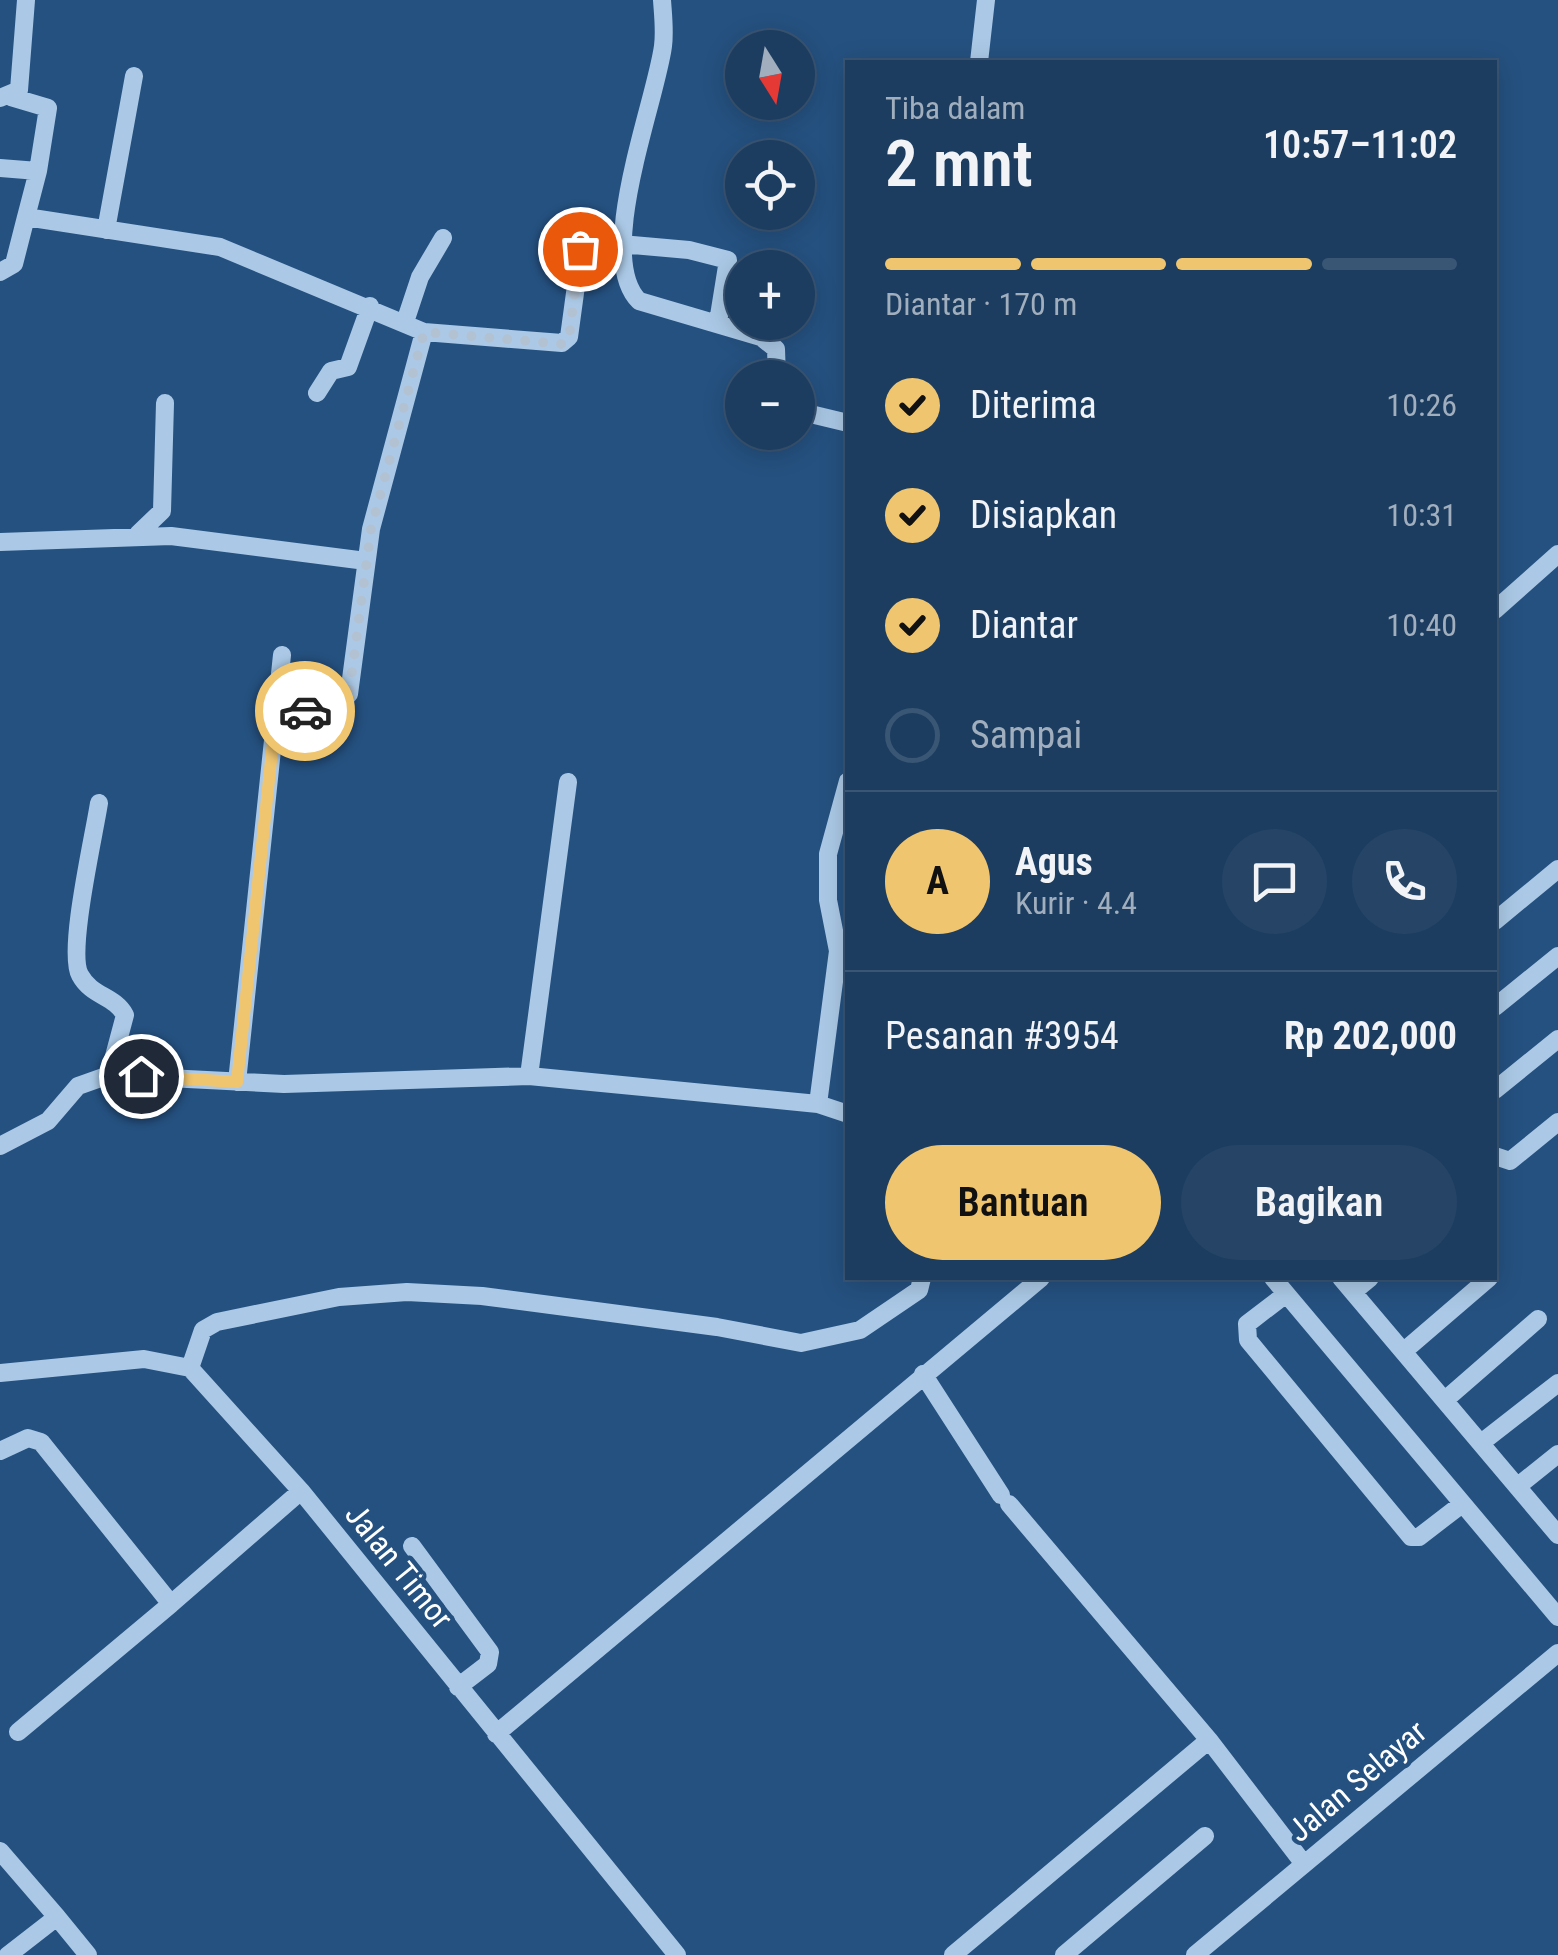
<!DOCTYPE html>
<html lang="id">
<head>
<meta charset="utf-8">
<style>
	body { margin:0; font-family:"Roboto Condensed",sans-serif; background:#254466; color:#f1f3f6; height:100vh; display:flex; flex-direction:column; font-size:38px; white-space:nowrap }
	* { box-sizing:border-box; margin:0 }
	p { font-size:32px; color:#a0aebd }
	.icon { flex:none; width:55px; height:55px; fill:none; stroke:currentColor; stroke-width:2; stroke-linecap:round; stroke-linejoin:round }
	.map { position:relative; flex:1; overflow:hidden }
	.side { position:absolute; left:845px; top:60px; width:652px; height:1220px; display:flex; flex-direction:column; background:#1c3d60; border-radius:0px; box-shadow:0 5px 25px #0003,0 0 0 2px #3a5675 }
	.side>* { flex:none }
	.needle { width:65px; rotate:169deg }
	.buttons { position:absolute; left:725px; top:30px; display:grid; gap:20px }
	.buttons a { display:grid; place-items:center; width:90px; height:90px; border-radius:50%; background:#1c3d60; box-shadow:0 5px 25px #0003,0 0 0 2px #3a5675; font-size:50px }
	.pin { position:absolute; display:grid; place-items:center; width:85px; height:85px; color:#fff; margin:-42px; border:5px solid #fff; border-radius:50%; box-shadow:0 2px 10px #0007 }
	.courier { position:absolute; display:grid; place-items:center; width:100px; height:100px; margin:-50px; border:8px solid #f0c56f; border-radius:50%; background:#fff; color:#222; box-shadow:0 2px 12px #0007 }
	.headline em { font-style:normal; font-weight:600 }
	.headline div { display:flex; flex-direction:column-reverse }
	.headline { display:flex; align-items:center; justify-content:space-between; height:170px; padding:0 40px }
	h1 { font-size:65px; font-weight:600; line-height:75px }
	.bar { display:grid; grid-template-columns:repeat(4,1fr); gap:15px 10px; align-content:center; height:120px; padding:0 40px }
	.bar i { height:12px; border-radius:8px; background:#3a5675 }
	.bar .current { background:#f0c56f }
	.bar p { grid-column:span 4 }
	.line { display:flex; align-items:center; gap:25px; padding:0 40px; border-top:2px solid #3a5675 }
	.line div { flex:1 }
	.round { display:grid; place-items:center; flex:none; width:105px; height:105px; border-radius:52px; background:#254466 }
	ol { padding:0 40px; list-style:none }
	li { display:flex; align-items:center; gap:30px; height:110px }
	li p { margin-inline-start:auto }
	li .icon { padding:10px; border-radius:50%; background:#f0c56f; color:#111; stroke-width:4 }
	li:last-child { color:#a0aebd }
	li i { width:55px; height:55px; border:5px solid #3a5675; border-radius:50% }
	.cta { display:flex; gap:20px; margin-top:auto; padding:20px 40px }
	.cta a { flex:1; height:115px; border-radius:60px; background:#f0c56f; color:#111; font-size:40px; font-weight:600; line-height:115px; text-align:center }
	.cta a+a { background:#254466; color:#f1f3f6 }
	.map>svg:first-child { display:block }
	.lines { fill:none; stroke-linecap:round; stroke-linejoin:round }
	.minor { stroke:#abc9e6; stroke-width:18 }
	.done { stroke:#b3c2d3; stroke-width:10; stroke-dasharray:0 18 }
	.route { stroke:#f0c56f; stroke-width:12 }
	.labels { text-anchor:middle; stroke-width:9; stroke-linejoin:round; paint-order:stroke }
	.street-label { font-size:32px; fill:#fff; stroke:#255180 }
</style>
</head>
<body>
<div class="map">
<svg width="1558" height="1955" viewBox="0 0 1558 1955">
	<rect width="100%" height="100%" fill="#255180"/>
	<g class="lines">
		<path class="minor" d="M662,0C663,15 665,31 663,46C656,101 594,256 639,301L761,337L776,349L777,378
			M979,62L986,0
			M11,97L48,108L38,171
			M0,98L19,90L26,0
			M0,168L38,171L26,217L220,247L424,332L562,343L569,337L581,249L587,241L689,250L728,260L718,322
			M106,230L134,76
			M0,272L14,264L26,217
			M405,322L420,277L443,238
			M317,393L331,371L348,367L370,306
			M798,411L848,423
			M138,534L162,511L165,403
			M0,542L171,536L366,561
			M1495,610L1558,554
			M276,713L333,708L349,694L371,529L424,332
			M99,803C94,836 67,952 80,975C92,997 114,995 125,1015L109,1075
			M1495,921L1558,869
			M1495,1007L1558,956
			M529,1076L568,782
			M237,1082L282,655
			M1495,1090L1558,1039
			M818,1104L838,951L828,900V854L848,781
			M0,1146L48,1121L78,1086L109,1075L284,1084L529,1076L818,1104L848,1114
			M1495,1156L1510,1161L1558,1122
			M1273,1278L1558,1617
			M1341,1278L1558,1535
			M1353,1292L1370,1278
			M1286,1294L1247,1324L1248,1340L1411,1537H1419L1462,1504
			M1404,1351L1489,1278
			M190,1368L203,1330L217,1322L339,1297L407,1292L482,1296L717,1327L801,1343L860,1330L919,1290L922,1278
			M0,1373L144,1359L190,1368L301,1491L677,1955
			M923,1374L1001,1495
			M1445,1400L1538,1319
			M1481,1443L1558,1383
			M0,1451L28,1438L41,1442L171,1604L301,1491
			M1518,1486L1558,1454
			M1009,1504L1209,1740L1304,1864
			M412,1546L490,1652L488,1664L458,1687
			M18,1732L171,1604
			M496,1734L1041,1278
			M0,1851L57,1917L8,1955
			M57,1917L88,1955
			M953,1955L1209,1740
			M1064,1955L1205,1836
			M1195,1955L1558,1653"/>
	</g>
	<g class="lines">
		<path class="done" d="M305,711L339,706L349,694L371,529L424,332L562,344L569,338L580,249"/>
		<path class="route" d="M141,1076L237,1082L276,713L305,711"/>
	</g>
	<g class="labels">
		<g class="street-label">
			<text transform="translate(399 1566) rotate(51)" y="11">Jalan Timor</text>
			<text transform="translate(1357 1781) rotate(-40)" y="11">Jalan Selayar</text>
		</g>
	</g>
</svg>
<div class="buttons">
<a><svg class="needle" viewBox="-14 -14 28 28"><path d="M0-13l5 13h-10z" fill="#e53935"/><path d="M0 13l5-13h-10z" fill="#a0aebd"/></svg></a>
<a><svg class="icon" aria-label="locate" viewBox="0 0 24 24"><circle cx="12" cy="12" r="6"/><path d="M12 2v4M12 18v4M2 12h4M18 12h4"/></svg></a>
<a>+</a>
<a>−</a>
</div>
<div class="pin" style="left:580px;top:249px;background:#ea580c"><svg class="icon" aria-label="bag" viewBox="0 0 24 24"><path d="M5 8h14l-1 12H6zM9 8a3 3 0 0 1 6 0"/></svg></div>
<div class="pin" style="left:141px;top:1076px;background:#1f2937"><svg class="icon" aria-label="home" viewBox="0 0 24 24"><path d="M3 11l9-7 9 7M6 9v11h12V9"/></svg></div>
<div class="courier" style="left:305px;top:711px"><svg class="icon" aria-label="car" viewBox="0 0 24 24"><path d="M5 17H2v-5l4-1 3-4h7l3 4 3 1v5h-3M9 17h6M6 11h13"/><circle cx="7" cy="17" r="2"/><circle cx="17" cy="17" r="2"/></svg></div>
<section class="side">
<div class="headline"><div><h1>2 mnt</h1><p>Tiba dalam</p></div><em>10:57–11:02</em></div>
<div class="bar"><i class="current"></i><i class="current"></i><i class="current"></i><i></i><p>Diantar · 170 m</p></div>
<ol>
<li><svg class="icon" aria-label="check" viewBox="0 0 24 24"><path d="M5 12l5 5 9-10"/></svg>Diterima<p>10:26</p></li>
<li><svg class="icon" aria-label="check" viewBox="0 0 24 24"><path d="M5 12l5 5 9-10"/></svg>Disiapkan<p>10:31</p></li>
<li><svg class="icon" aria-label="check" viewBox="0 0 24 24"><path d="M5 12l5 5 9-10"/></svg>Diantar<p>10:40</p></li>
<li><i></i>Sampai</li>
</ol>
<div class="line" style="height:180px"><b class="round" style="background:#f0c56f;color:#111">A</b><div><b>Agus</b><p>Kurir · 4.4</p></div><a class="round"><svg class="icon" aria-label="chat" viewBox="0 0 24 24"><path d="M4 5h16v11H9l-5 4z"/></svg></a><a class="round"><svg class="icon" aria-label="phone" viewBox="0 0 24 24"><path d="M5 4h4l2 5-3 2q2 4 5 5l2-3 5 2v4C11 20 4 13 5 4z"/></svg></a></div>
<div class="line" style="height:130px"><div>Pesanan #3954</div><b>Rp 202,000</b></div>
<div class="cta"><a>Bantuan</a><a>Bagikan</a></div>
</section>
</div>
</body>
</html>
